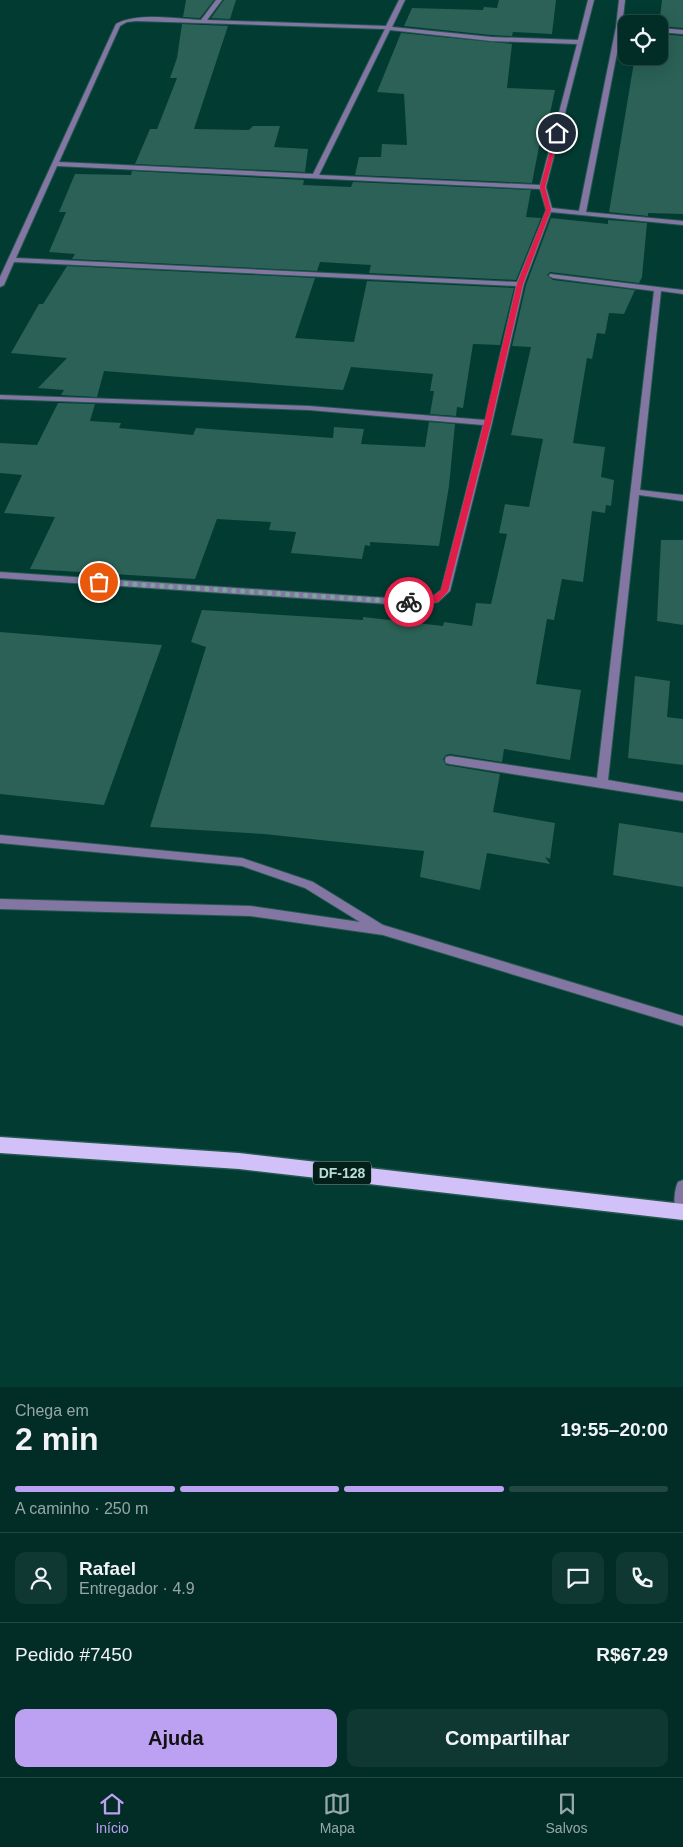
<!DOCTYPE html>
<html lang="pt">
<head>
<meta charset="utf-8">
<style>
	body { margin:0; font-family:Arial,sans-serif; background:#103832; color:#f1f3f6; height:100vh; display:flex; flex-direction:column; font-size:19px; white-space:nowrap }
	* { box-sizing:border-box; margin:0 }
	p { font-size:16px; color:#96a7a7 }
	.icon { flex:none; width:28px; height:28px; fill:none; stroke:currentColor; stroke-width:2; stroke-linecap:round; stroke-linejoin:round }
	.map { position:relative; height:1387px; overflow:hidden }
	.sheet { display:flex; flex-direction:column; background:#022c26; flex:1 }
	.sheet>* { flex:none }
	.tools { position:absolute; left:618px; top:15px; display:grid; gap:10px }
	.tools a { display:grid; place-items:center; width:50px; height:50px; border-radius:10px; background:#022c26; box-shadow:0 5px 20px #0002,0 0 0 1px #234843; font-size:25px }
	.pin { position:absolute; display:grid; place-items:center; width:42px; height:42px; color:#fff; margin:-21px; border:2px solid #fff; border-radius:50%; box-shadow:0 1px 5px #0007 }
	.courier { position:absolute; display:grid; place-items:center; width:50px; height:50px; margin:-25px; border:4px solid #e11d48; border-radius:50%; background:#fff; color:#222; box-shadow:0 1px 6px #0007 }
	.headline em { font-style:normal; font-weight:700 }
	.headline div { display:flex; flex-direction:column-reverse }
	.headline { display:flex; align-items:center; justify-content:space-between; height:85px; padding:0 15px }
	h1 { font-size:32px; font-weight:700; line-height:38px }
	.bar { display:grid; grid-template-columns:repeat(4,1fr); gap:8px 5px; align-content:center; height:60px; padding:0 15px }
	.bar i { height:6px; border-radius:4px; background:#234843 }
	.bar .on { background:#bca0f2 }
	.bar p { grid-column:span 4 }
	.line { display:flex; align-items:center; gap:12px; padding:0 15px; border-top:1px solid #234843 }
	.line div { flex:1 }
	.round { display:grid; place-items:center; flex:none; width:52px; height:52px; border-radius:10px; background:#103832 }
	.action { display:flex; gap:10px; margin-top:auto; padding:10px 15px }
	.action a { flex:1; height:58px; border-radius:10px; background:#bca0f2; color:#111; font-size:20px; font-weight:700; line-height:58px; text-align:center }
	.action a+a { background:#103832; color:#f1f3f6 }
	.menu { display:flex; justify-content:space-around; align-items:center; height:70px; border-top:1px solid #234843; background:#022c26; font-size:14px; color:#96a7a7 }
	.menu a { display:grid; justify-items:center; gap:2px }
	.menu .on { color:#bca0f2 }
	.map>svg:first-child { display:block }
	.building { fill:#2b6156 }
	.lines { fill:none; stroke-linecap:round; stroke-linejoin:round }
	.street-casing { stroke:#23584f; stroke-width:2 }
	.primary-casing { stroke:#23584f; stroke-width:3 }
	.street { fill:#8476a2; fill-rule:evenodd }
	.primary { fill:#d1c1f8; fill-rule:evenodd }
	.route { fill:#e11d48 }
	.done { stroke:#7ba49b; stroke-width:5; stroke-dasharray:0 9 }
	.labels { text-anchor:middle; stroke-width:4; stroke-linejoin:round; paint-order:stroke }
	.shield { fill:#041f1a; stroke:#85a39c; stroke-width:1 }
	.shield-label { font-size:14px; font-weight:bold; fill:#bcdcd4 }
</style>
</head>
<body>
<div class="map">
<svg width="683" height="1387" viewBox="0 0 683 1387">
	<rect width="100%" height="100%" fill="#023b32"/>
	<path class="building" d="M186,0H214L200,18L183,17Z
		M224,0H236L230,19L211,18Z
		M499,0H556L552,34L513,32L512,36L491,35L404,26L412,8L483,10L484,7L497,8Z
		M662,0H683V28L659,26Z
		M182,24L228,26L194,129L249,130L253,126H280L274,147L308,149L305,172L135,164L150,129H157L177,78H170L177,58Z
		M401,33L512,44L507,88L555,90L549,118H542V131L532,183L355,175L359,157H381L382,144L407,145L404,94L377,92Z
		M659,34L683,36V214L648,213V216L609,212L635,56H659Z
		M132,171L304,180L303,185L351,187L353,182L531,190L526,217L541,218L516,280L369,273L371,265L320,262L317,271L72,259L75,254L49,252L66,212H59L75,174L131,175Z
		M551,218L608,224V220L647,223L642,277L639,283L550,272L547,275L553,280L635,290L624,314L609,313L605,334L597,333L592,359L587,358L573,443L605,447L601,477L614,480L611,506L606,505L605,513L592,511L583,582L562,579L554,620L547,619L536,684L581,690L570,760L504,749L502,762L450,754L446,755L443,759L446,765L500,774L493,812L555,823L550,859L545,857L550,864L487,853L480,890L420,877L424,851L264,834L150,827L206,647L191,642L202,610L363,620V617L443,626L444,622L472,626L476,603L491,604L507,534L499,533L505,504L529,507L543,439L511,435L531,347L512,346L526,285Z
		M67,266L315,278L295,338L354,342L367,281L514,288L500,345L473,344L463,408L457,407L456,416L430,414L434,391H430L433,374L351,367L343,390L104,371L97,397L61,395L64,390L38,388L67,358L11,353L39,304H43Z
		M58,403L95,404L90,421L121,423L119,428L193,435L196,428L333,438L334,427L364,429L361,444L425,447L429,422L455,424L449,486L439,546L370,542V546L365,545L362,559L291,553L296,532L269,530L271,522L217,519L195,579L30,569L55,517L4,513L22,475L0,473V443L37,445Z
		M661,540H683V625L657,621Z
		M0,632L162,645L104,805L0,794Z
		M635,676L670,681L667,717L683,719V765L628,758Z
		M619,823L683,833V887L613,875Z"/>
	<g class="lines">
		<defs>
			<path id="street" d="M216,0H222L207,20L386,26L399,0H405L392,27L491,37L578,40L588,0H594L546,187L552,208L579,211L616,27L619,0H625L622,27L586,212L683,221V225L551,212L524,284L492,423L450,591L438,602L418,606L0,578V572L418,600L432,597L441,590L483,425L309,410L0,399V395L309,406L485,420L516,286L14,262L4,285L0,287V277L116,24C137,12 177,19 201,20ZM136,21L385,29L313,174L59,162L120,26L127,22ZM390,30L491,41L577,44L540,185L319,175ZM57,166L540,189L546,210L517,282L16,258Z
				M659,28L683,30V34L659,32Z
				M550,274L683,290V294L661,291L640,490L683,495V501L639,495L608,780L683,793V801L450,764L446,763L445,760L446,757L450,756L597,778L654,291L553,278L549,276Z
				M0,835L242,858L313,882L383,925L683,1016V1026L383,935L250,916L0,909V899L250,906L360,922L305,888L242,866L0,843Z
				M683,1180V1218H682L677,1217C673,1208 674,1190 678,1182Z"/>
			<path id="primary" d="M0,1137L239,1153L683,1204V1220L239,1169L0,1153Z"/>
		</defs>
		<use href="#street" class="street-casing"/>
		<use href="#primary" class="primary-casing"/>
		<use href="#street" class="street"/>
		<use href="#primary" class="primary"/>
	</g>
	<path class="route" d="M557,131L560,133L545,187L551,210L523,284L491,423L448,591L438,602L406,604L405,602C417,594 427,603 441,590L484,423L517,284L546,210L540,187L555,133Z"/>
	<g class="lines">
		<path class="done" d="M99,582L409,602"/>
	</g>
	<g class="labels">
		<rect class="shield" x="313" y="1161.5" width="58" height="23" rx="4"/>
		<g class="shield-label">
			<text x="342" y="1178">DF-128</text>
		</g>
	</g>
</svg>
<div class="tools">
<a><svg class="icon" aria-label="locate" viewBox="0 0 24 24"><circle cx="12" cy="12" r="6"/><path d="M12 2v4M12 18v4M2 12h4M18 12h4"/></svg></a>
</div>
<div class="pin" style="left:99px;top:582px;background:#ea580c"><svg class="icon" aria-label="bag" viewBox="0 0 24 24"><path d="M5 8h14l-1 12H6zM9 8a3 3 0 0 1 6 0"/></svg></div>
<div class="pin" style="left:557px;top:133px;background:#1f2937"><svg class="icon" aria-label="home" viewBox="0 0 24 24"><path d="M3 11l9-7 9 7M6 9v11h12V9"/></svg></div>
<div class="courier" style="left:409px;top:602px"><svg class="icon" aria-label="bike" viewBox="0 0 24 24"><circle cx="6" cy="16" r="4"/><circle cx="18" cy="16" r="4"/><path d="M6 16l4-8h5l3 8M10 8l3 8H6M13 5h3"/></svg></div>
</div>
<section class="sheet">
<div class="headline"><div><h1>2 min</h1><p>Chega em</p></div><em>19:55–20:00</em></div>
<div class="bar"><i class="on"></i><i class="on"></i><i class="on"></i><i></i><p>A caminho · 250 m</p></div>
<div class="line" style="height:90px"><a class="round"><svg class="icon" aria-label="person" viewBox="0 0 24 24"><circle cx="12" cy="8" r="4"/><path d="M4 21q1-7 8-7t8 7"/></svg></a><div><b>Rafael</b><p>Entregador · 4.9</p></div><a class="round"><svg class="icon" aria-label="chat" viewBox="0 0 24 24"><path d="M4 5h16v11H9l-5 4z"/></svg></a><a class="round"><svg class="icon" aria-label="phone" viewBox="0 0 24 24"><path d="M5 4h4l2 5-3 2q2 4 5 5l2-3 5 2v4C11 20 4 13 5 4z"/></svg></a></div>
<div class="line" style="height:65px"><div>Pedido #7450</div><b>R$67.29</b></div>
<div class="action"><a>Ajuda</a><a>Compartilhar</a></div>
</section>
<nav class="menu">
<a class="on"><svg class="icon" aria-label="home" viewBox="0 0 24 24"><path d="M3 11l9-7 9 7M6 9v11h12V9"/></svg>Início</a>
<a><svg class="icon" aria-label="map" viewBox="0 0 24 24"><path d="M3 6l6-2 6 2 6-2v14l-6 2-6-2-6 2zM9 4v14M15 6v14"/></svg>Mapa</a>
<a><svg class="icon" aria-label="saved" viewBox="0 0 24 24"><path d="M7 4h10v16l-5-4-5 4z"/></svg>Salvos</a>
</nav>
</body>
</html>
